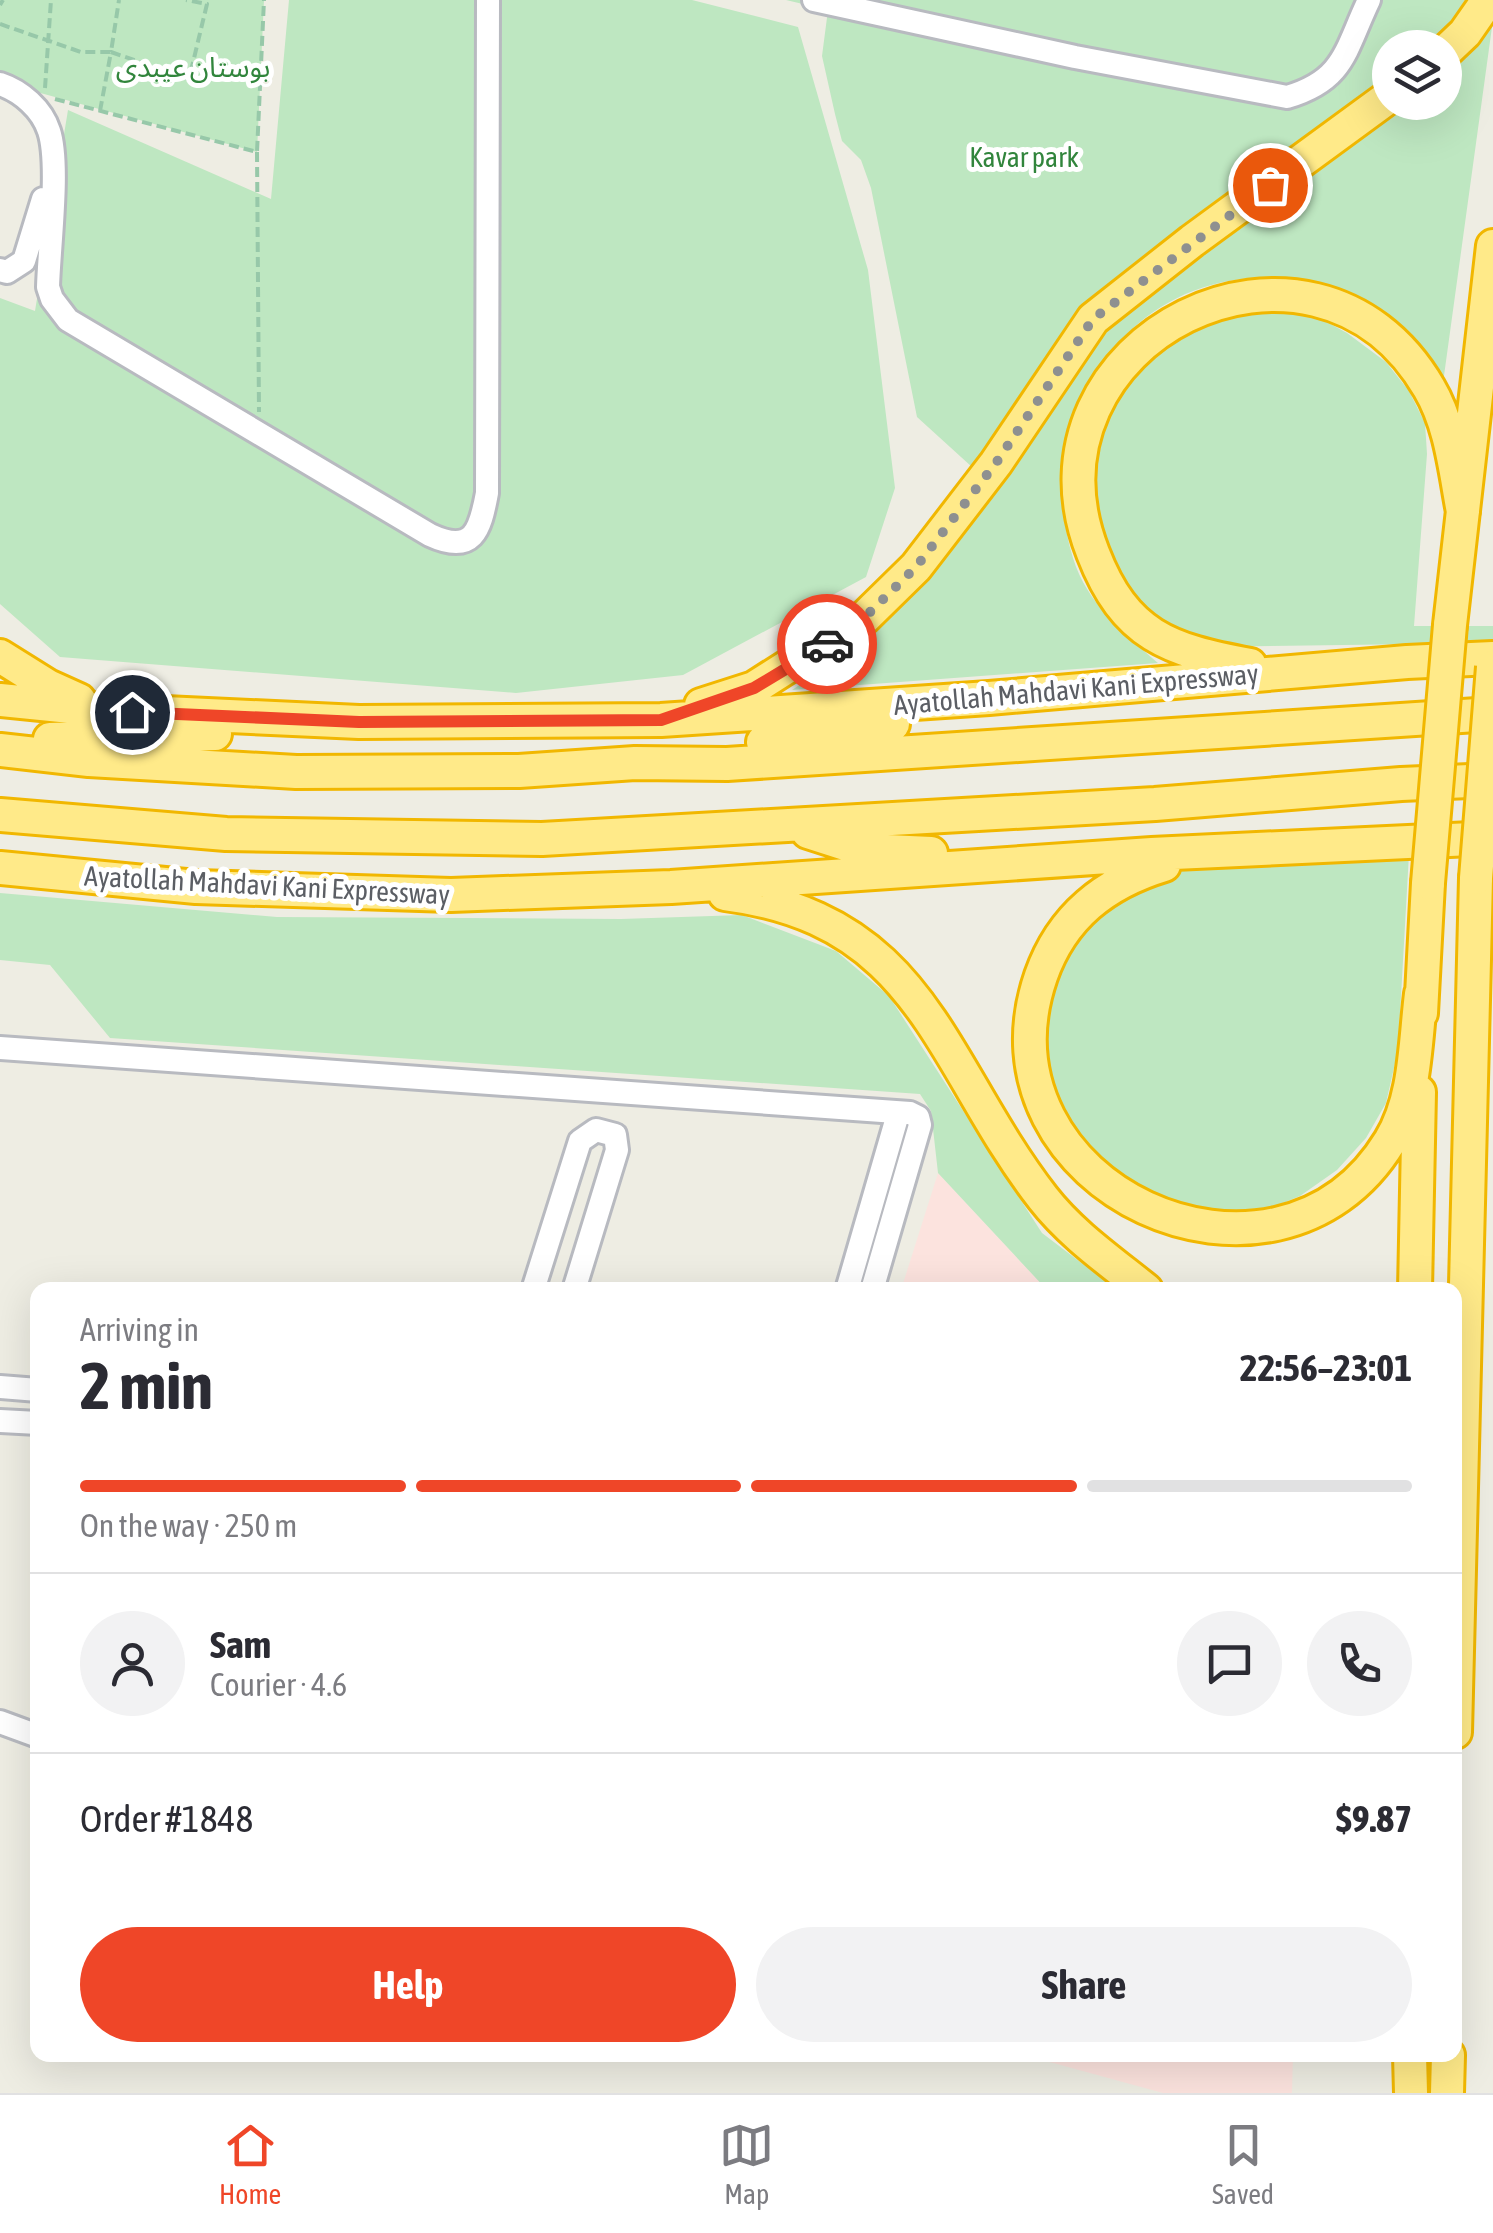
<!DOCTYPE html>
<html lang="en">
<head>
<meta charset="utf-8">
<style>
	body { margin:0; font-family:"Asap Condensed","Noto Sans Arabic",sans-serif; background:#f2f2f3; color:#2b2b33; height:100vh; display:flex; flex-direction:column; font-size:38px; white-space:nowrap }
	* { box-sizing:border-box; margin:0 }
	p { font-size:32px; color:#7c7c81 }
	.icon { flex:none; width:55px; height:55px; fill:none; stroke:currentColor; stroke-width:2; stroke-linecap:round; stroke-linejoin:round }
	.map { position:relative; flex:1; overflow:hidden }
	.drawer { position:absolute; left:30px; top:1282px; width:1432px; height:780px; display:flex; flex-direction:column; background:#fff; border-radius:20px; box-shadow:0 10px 40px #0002 }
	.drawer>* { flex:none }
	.controls { position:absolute; left:1372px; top:30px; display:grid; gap:20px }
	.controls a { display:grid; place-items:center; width:90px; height:90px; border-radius:50%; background:#fff; box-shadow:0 10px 40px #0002; font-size:50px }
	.pin { position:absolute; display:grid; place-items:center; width:85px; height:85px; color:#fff; margin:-42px; border:5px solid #fff; border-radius:50%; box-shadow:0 2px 10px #0007 }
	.courier { position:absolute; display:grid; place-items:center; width:100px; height:100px; margin:-50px; border:8px solid #ef4628; border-radius:50%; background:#fff; color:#222; box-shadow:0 2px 12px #0007 }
	.overview em { font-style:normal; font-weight:700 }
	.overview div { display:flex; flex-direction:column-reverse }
	.overview { display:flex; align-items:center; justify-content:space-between; height:170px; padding:0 50px }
	h1 { font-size:65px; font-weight:700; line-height:75px }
	.bar { display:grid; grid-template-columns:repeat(4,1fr); gap:15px 10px; align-content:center; height:120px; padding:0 50px }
	.bar i { height:12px; border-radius:8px; background:#e1e1e2 }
	.bar .active { background:#ef4628 }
	.bar p { grid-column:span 4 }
	.line { display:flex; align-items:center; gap:25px; padding:0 50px; border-top:2px solid #e1e1e2 }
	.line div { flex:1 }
	.round { display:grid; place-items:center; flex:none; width:105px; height:105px; border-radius:52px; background:#f2f2f3 }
	.button { display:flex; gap:20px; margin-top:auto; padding:20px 50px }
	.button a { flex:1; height:115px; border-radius:60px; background:#ef4628; color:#fff; font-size:40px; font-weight:700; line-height:115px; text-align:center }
	.button a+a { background:#f2f2f3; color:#2b2b33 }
	.dock { display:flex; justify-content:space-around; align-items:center; height:140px; border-top:2px solid #e1e1e2; background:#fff; font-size:28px; color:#7c7c81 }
	.dock a { display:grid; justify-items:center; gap:5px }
	.dock .active { color:#ef4628 }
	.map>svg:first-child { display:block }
	.medical { fill:#fce3de }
	.green { fill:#bee7c1 }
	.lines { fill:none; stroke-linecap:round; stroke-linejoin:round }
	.minor-casing { stroke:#b8bac0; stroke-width:28 }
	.highway-casing { stroke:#f1b700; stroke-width:38 }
	.path { stroke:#97c8a9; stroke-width:4; stroke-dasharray:10 5; stroke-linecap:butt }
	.minor { stroke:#fff; stroke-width:22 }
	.highway { stroke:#ffea89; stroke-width:32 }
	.highway-bridge-casing { stroke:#f1b700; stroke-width:38; stroke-linecap:butt }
	.highway-bridge { stroke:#ffea89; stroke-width:32 }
	.done { stroke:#8e9090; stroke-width:10; stroke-dasharray:0 18 }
	.route { stroke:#ef4628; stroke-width:12 }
	.labels { text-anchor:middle; stroke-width:10; stroke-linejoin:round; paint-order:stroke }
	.park-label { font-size:28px; fill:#31853c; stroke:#fff }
	.street-label { font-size:28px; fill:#5b5e64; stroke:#fff }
</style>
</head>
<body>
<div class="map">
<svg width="1493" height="2093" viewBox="0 0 1493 2093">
	<rect width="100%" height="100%" fill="#eeede3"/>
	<path class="medical" d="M938,1173L1047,1290H901Z
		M1024,2055H1293L1292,2093H1163Z"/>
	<path class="green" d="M0,0H264L257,152L0,82Z
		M289,0H692L798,27L868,270L895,488L866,577L683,675L516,693L60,657L0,604V298L35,311L68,110L271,199Z
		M786,0H1475L1437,47L1390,48V89L1058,344L972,467L917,417L871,188L861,160L842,141L835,114L822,56L828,10Z
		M1485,22L1492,27L1443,383C1415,360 1388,338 1360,316C1349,307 1337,294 1324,287C1301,275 1267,277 1242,279C1109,294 1034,435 1073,558C1087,604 1124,633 1158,663L792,690L871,637L939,565L1078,362L1123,310L1400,103L1445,102V67Z
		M1301,308L1347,333L1386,362L1409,391L1425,423L1427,454L1414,626H1493V643L1206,647L1162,628L1126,593L1100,545L1094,499L1095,443L1119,392L1148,358L1183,332L1234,313Z
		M1409,854L1398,1050L1386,1103L1366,1138L1337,1170L1300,1196L1271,1208L1187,1213L1080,1153L1036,1052L1064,941L1141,878L1168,871Z
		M0,893L277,917L621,919L742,915L836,951L889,996L1042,1233L1117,1290H1047L938,1173L931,1111L920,1094L110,1038L50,965L0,960Z"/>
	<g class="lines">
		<defs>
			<path id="minor" d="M814,0L1075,57L1287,97C1345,80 1345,50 1369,0
				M0,84C21,91 42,109 49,131C60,164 49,248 48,287L52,299L68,320L430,535C473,555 480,531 487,493L488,0
				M0,270L7,272L24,261L43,199
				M0,1048L910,1113L918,1117L920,1125L872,1290
				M533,1290L580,1141L596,1130L615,1135L617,1150L574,1290
				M847,1290L898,1114
				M0,1387L38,1390
				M0,1421L38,1423
				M0,1722L38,1736"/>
			<path id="highway" d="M1445,52L1465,33L1488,0
				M1450,625L1493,246
				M0,656L48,686L79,700
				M1250,665C1169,650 1125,636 1093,553C1009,340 1313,189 1429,388C1451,425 1455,470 1463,512
				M0,700L101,710L359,722L661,720L989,698L1407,662L1493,658
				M701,705L754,688L864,618L916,567L996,463L1093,319L1192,241L1390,96
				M50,739L215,734
				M763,742L893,724
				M0,750L89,760L296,772L519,771L635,763L727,764L1493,714
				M0,815L226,834L542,839L1155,804L1401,784L1493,780
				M808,832L864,850L931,853
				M1164,865C1105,883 1062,916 1041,976C968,1187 1276,1328 1390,1141C1416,1099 1415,1042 1421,994
				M0,868L196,887L451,895L671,887L1152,854L1493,838
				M725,894C924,919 939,1064 1043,1198C1071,1234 1110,1261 1146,1290
				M1421,1013L1428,883
				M1415,1290L1419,1092
				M1455,1732L1476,878
				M1410,2055L1411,2093
				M1447,2093L1448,2055"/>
		</defs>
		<use href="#minor" class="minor-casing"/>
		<use href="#highway" class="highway-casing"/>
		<path class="path" d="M0,5L3,0
			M0,24L81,52H111L119,0
			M45,88L51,0
			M55,99L257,152L264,0
			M100,111L111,52L189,79L207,4L186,0
			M257,152L259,412"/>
		<use href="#minor" class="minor"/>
		<use href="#highway" class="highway"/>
		<defs>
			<path id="highway-bridge" d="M1476,878L1493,667
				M1428,883L1450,625"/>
		</defs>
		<use href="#highway-bridge" class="highway-bridge-casing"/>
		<use href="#highway-bridge" class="highway-bridge"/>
	</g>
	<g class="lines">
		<path class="done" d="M827,644L864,618L916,567L996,463L1093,319L1270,185"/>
		<path class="route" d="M132,712L359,722L661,720L754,688L827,644"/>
	</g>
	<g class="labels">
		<g class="park-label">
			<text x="193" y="77">بوستان عیبدی</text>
			<text x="1024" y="167">Kavar park</text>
		</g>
		<g class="street-label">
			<text transform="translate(1076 689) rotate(-5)" y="10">Ayatollah Mahdavi Kani Expressway</text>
			<text transform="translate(267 885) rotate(3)" y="10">Ayatollah Mahdavi Kani Expressway</text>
		</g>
	</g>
</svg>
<div class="controls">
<a><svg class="icon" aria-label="layers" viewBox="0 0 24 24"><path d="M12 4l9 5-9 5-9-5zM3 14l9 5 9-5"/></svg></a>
</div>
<div class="pin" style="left:1270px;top:185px;background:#ea580c"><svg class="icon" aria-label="bag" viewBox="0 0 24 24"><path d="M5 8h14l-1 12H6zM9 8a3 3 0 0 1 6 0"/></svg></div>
<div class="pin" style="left:132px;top:712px;background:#1f2937"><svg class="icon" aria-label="home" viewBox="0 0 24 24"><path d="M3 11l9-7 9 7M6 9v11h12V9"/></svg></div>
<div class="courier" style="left:827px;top:644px"><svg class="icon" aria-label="car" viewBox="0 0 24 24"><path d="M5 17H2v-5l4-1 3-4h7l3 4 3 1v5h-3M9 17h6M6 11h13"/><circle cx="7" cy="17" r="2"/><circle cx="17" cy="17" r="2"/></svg></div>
<section class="drawer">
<div class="overview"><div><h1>2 min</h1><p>Arriving in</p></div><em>22:56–23:01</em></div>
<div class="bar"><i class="active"></i><i class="active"></i><i class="active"></i><i></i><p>On the way · 250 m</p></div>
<div class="line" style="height:180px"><a class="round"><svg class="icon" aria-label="person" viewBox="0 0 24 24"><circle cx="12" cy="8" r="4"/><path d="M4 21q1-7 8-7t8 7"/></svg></a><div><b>Sam</b><p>Courier · 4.6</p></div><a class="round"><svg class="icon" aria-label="chat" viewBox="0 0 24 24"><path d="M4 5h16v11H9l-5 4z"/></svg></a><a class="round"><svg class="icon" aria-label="phone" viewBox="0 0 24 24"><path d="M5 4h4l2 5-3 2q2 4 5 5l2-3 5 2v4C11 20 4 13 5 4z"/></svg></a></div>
<div class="line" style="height:130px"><div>Order #1848</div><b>$9.87</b></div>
<div class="button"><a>Help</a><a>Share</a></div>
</section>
</div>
<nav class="dock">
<a class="active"><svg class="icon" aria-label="home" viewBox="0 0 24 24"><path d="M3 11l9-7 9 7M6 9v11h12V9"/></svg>Home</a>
<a><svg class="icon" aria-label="map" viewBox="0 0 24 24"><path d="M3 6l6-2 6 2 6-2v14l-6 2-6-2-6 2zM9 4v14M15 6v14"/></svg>Map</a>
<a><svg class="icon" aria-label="saved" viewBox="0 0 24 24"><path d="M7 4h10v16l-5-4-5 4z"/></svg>Saved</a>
</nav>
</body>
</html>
